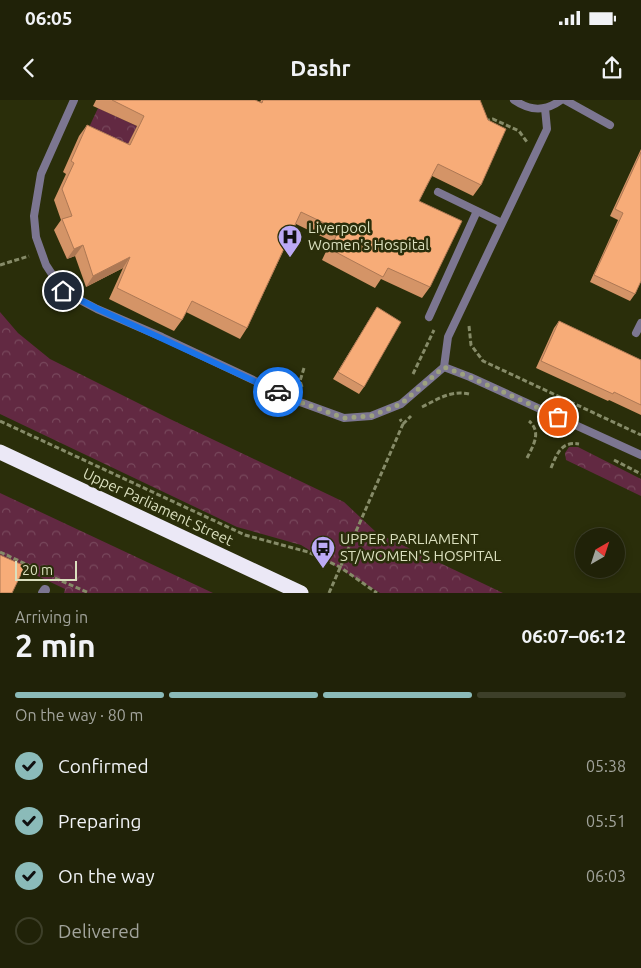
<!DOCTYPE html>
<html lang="en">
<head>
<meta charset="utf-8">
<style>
	body { margin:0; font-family:Ubuntu,sans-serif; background:#282a12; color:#f1f3f6; height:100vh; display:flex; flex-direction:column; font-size:19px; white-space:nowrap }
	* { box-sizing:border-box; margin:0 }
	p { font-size:16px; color:#a2a49c }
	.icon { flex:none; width:28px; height:28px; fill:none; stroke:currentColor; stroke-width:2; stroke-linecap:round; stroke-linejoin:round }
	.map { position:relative; height:493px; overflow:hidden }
	.details { display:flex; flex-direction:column; background:#202208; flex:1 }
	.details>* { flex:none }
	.needle { width:32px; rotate:39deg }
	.tools { position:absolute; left:575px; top:428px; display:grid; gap:10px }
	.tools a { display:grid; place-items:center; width:50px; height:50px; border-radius:50%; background:#202208; box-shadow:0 2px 8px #0003,0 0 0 1px #3d3f29; font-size:25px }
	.scale { position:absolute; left:15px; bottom:12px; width:62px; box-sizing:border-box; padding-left:5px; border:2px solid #dadfbe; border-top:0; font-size:14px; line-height:18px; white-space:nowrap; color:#dadfbe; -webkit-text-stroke:4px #2a2e0a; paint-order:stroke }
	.pin { position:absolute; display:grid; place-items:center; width:42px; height:42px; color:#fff; margin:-21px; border:2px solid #fff; border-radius:50%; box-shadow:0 1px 5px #0007 }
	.courier { position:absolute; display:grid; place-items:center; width:50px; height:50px; margin:-25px; border:4px solid #1a73e8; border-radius:50%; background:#fff; color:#222; box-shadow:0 1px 6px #0007 }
	.summary em { font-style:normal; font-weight:700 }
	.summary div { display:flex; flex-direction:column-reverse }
	.summary { display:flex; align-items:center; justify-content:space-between; height:85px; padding:0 15px }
	h1 { font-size:32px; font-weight:700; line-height:38px }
	.bar { display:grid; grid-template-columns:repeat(4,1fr); gap:8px 5px; align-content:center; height:60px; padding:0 15px }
	.bar i { height:6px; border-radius:4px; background:#3d3f29 }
	.bar .on { background:#8bbbb9 }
	.bar p { grid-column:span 4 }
	ol { padding:0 15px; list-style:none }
	li { display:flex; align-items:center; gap:15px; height:55px }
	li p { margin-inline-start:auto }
	li .icon { padding:5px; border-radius:50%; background:#8bbbb9; color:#111; stroke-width:4 }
	li:last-child { color:#a2a49c }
	li i { width:28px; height:28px; border:2px solid #3d3f29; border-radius:50% }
	.status { display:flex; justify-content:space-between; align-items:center; height:35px; padding:0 25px; background:#202208; direction:ltr }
	.status svg { height:14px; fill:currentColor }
	header { display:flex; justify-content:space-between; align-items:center; height:65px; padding:0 15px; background:#202208; font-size:22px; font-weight:700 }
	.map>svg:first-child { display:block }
	.park { fill:url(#park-crowns) }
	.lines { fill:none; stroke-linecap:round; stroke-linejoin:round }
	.path { stroke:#868b68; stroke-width:3; stroke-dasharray:5 2.5; stroke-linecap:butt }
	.lane { stroke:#7c7691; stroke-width:8 }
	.street { stroke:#7c7691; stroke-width:10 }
	.highway { stroke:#ebe8f6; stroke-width:15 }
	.wall { fill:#d49467 }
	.shaded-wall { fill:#ad7854 }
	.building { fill:#f7ac78; stroke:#ad7854 }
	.done { stroke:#9ca17f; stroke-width:5; stroke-dasharray:0 9 }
	.route { stroke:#1a73e8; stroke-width:6 }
	.labels { text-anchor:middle; stroke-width:5; stroke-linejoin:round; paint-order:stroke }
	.poi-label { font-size:15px; fill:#dadfbe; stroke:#2a2e0a; text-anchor:start }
	.street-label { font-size:15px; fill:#dadfbe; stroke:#2a2e0a }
</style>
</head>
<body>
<div class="status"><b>06:05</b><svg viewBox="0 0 49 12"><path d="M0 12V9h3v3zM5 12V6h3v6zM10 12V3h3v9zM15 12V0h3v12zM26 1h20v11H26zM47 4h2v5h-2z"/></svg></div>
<header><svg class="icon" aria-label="back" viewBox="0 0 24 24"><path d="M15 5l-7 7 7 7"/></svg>Dashr<svg class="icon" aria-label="share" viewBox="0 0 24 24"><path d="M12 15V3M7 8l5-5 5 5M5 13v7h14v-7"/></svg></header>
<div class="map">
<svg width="641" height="493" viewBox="0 0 641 493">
	<defs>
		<pattern id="park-crowns" width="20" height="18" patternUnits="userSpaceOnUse" patternTransform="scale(1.25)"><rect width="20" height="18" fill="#622942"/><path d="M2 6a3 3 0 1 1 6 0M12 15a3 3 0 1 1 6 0" fill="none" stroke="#78485c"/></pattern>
	</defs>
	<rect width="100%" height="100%" fill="#2a2e0a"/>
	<path class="park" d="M98,8L137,26L124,54L85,36Z
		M0,212L18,233L50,259L170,319L344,402L377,433L503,493H380L301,445L237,427L0,314Z
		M569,347H578L641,379V396L566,360L565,353Z
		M0,393L213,493H64L65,489L0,458Z"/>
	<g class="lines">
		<path class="path" d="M485,21L493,19L519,31L527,42
			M0,165L29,156
			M469,226L471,245L483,261L641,335
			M413,274L434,230
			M302,287L300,281L304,268
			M422,307C438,299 451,290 469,294
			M0,321L245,435L308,452L340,467L377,493
			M403,324L411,316
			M527,358C533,346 542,332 529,321
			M614,360L641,374
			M551,368C557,354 561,341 579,344
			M0,452L47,474
			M55,478L89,493
			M329,493L403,324L400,319"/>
		<path class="lane" d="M74,0L41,74L34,116L36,137L46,165L63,191L97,209L162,237L300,302L344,318L371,316L401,304L444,267L448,237L547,29L545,8
			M514,0C530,11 545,12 561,0
			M565,0L610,25
			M438,92L502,123
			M429,217L477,111
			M636,233L641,223
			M444,267L470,277L641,355"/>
		<path class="street" d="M43,493L45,490"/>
		<path class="highway" d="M0,352L301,493"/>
	</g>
	<path class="wall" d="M96,0H255L260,2L261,0H480L481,85L473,96L432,76L419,101L430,187L422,198L381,179L375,188L322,160L331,141L296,124L247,228L240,239L186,212L182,220L174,231L109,199L123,168L86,187L75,156L67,159L54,130L61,120L54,100L66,74L63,72L79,36L87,25L128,44L137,26L93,6Z
		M641,49V181L635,194L630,201L590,182L618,120L610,116Z
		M377,207L364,287L359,294L333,279Z
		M559,221L641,260V315L609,300L608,301L536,268L554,228Z"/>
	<path class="shaded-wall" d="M83,145L75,156L67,159L74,149Z
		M130,157L123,168L86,187L93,176Z"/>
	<path class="building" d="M112,0H255L262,3L263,0H480L488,20L506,29L481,85L438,64L427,85L419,101L462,121L430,187L388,168L383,177L330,149L339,130L301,112L247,228L192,201L182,220L117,188L130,157L93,176L83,145L74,149L62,119L72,116L62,89L74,63L71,61L87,25L130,45L144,16Z
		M641,52V181L635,194L594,175L623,113L615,109Z
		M377,207L401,222L364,287L338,272Z
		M559,221L641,260V305L614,292L613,294L541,261Z
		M0,455L25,466L12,493H0Z"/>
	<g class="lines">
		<path class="done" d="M278,292L300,302L344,318L371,316L401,304L444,267L470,277L558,317"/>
		<path class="route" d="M63,191L98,209L278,292"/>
	</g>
	<defs>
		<symbol id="hospital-pin" viewBox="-11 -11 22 30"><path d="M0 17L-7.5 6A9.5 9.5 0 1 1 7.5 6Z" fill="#bcaaf5" stroke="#2a2e0a"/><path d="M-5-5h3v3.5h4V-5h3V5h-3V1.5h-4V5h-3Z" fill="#111"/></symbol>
		<symbol id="bus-pin" viewBox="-11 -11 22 30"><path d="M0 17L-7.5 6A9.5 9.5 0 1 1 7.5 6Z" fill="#bcaaf5" stroke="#2a2e0a"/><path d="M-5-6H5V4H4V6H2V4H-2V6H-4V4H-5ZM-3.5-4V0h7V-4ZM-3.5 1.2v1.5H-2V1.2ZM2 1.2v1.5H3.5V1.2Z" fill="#111"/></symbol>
	</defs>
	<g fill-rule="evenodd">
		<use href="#hospital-pin" x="276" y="123" width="28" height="38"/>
		<use href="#bus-pin" x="309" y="434" width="28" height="38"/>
	</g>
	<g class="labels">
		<g class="poi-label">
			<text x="308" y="133">Liverpool<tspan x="308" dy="17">Women's Hospital</tspan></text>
			<text x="340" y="444">UPPER PARLIAMENT<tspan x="340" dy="17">ST/WOMEN'S HOSPITAL</tspan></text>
		</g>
		<g class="street-label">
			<text transform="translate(158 407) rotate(25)" y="5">Upper Parliament Street</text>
		</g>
	</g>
</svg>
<div class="tools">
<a><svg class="needle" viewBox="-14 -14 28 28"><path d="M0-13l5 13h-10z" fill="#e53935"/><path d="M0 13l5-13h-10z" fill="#a2a49c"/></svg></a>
</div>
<div class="scale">20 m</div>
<div class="pin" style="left:558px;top:317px;background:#ea580c"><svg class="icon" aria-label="bag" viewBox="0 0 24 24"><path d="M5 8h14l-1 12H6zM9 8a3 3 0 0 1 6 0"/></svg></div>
<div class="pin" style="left:63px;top:191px;background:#1f2937"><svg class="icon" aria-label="home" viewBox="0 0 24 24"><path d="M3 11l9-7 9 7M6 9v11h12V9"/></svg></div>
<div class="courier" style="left:278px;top:292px"><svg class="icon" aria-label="car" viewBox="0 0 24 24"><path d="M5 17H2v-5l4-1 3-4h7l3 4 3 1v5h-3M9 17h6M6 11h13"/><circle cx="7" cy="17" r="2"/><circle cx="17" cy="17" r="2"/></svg></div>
</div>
<section class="details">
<div class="summary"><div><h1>2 min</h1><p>Arriving in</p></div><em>06:07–06:12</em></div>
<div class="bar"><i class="on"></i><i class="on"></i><i class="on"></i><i></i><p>On the way · 80 m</p></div>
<ol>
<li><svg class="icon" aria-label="check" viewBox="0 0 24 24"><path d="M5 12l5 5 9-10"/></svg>Confirmed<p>05:38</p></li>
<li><svg class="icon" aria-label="check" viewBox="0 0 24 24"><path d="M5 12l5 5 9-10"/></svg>Preparing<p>05:51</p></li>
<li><svg class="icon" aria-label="check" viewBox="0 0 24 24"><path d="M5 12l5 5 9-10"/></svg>On the way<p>06:03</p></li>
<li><i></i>Delivered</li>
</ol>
</section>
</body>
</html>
